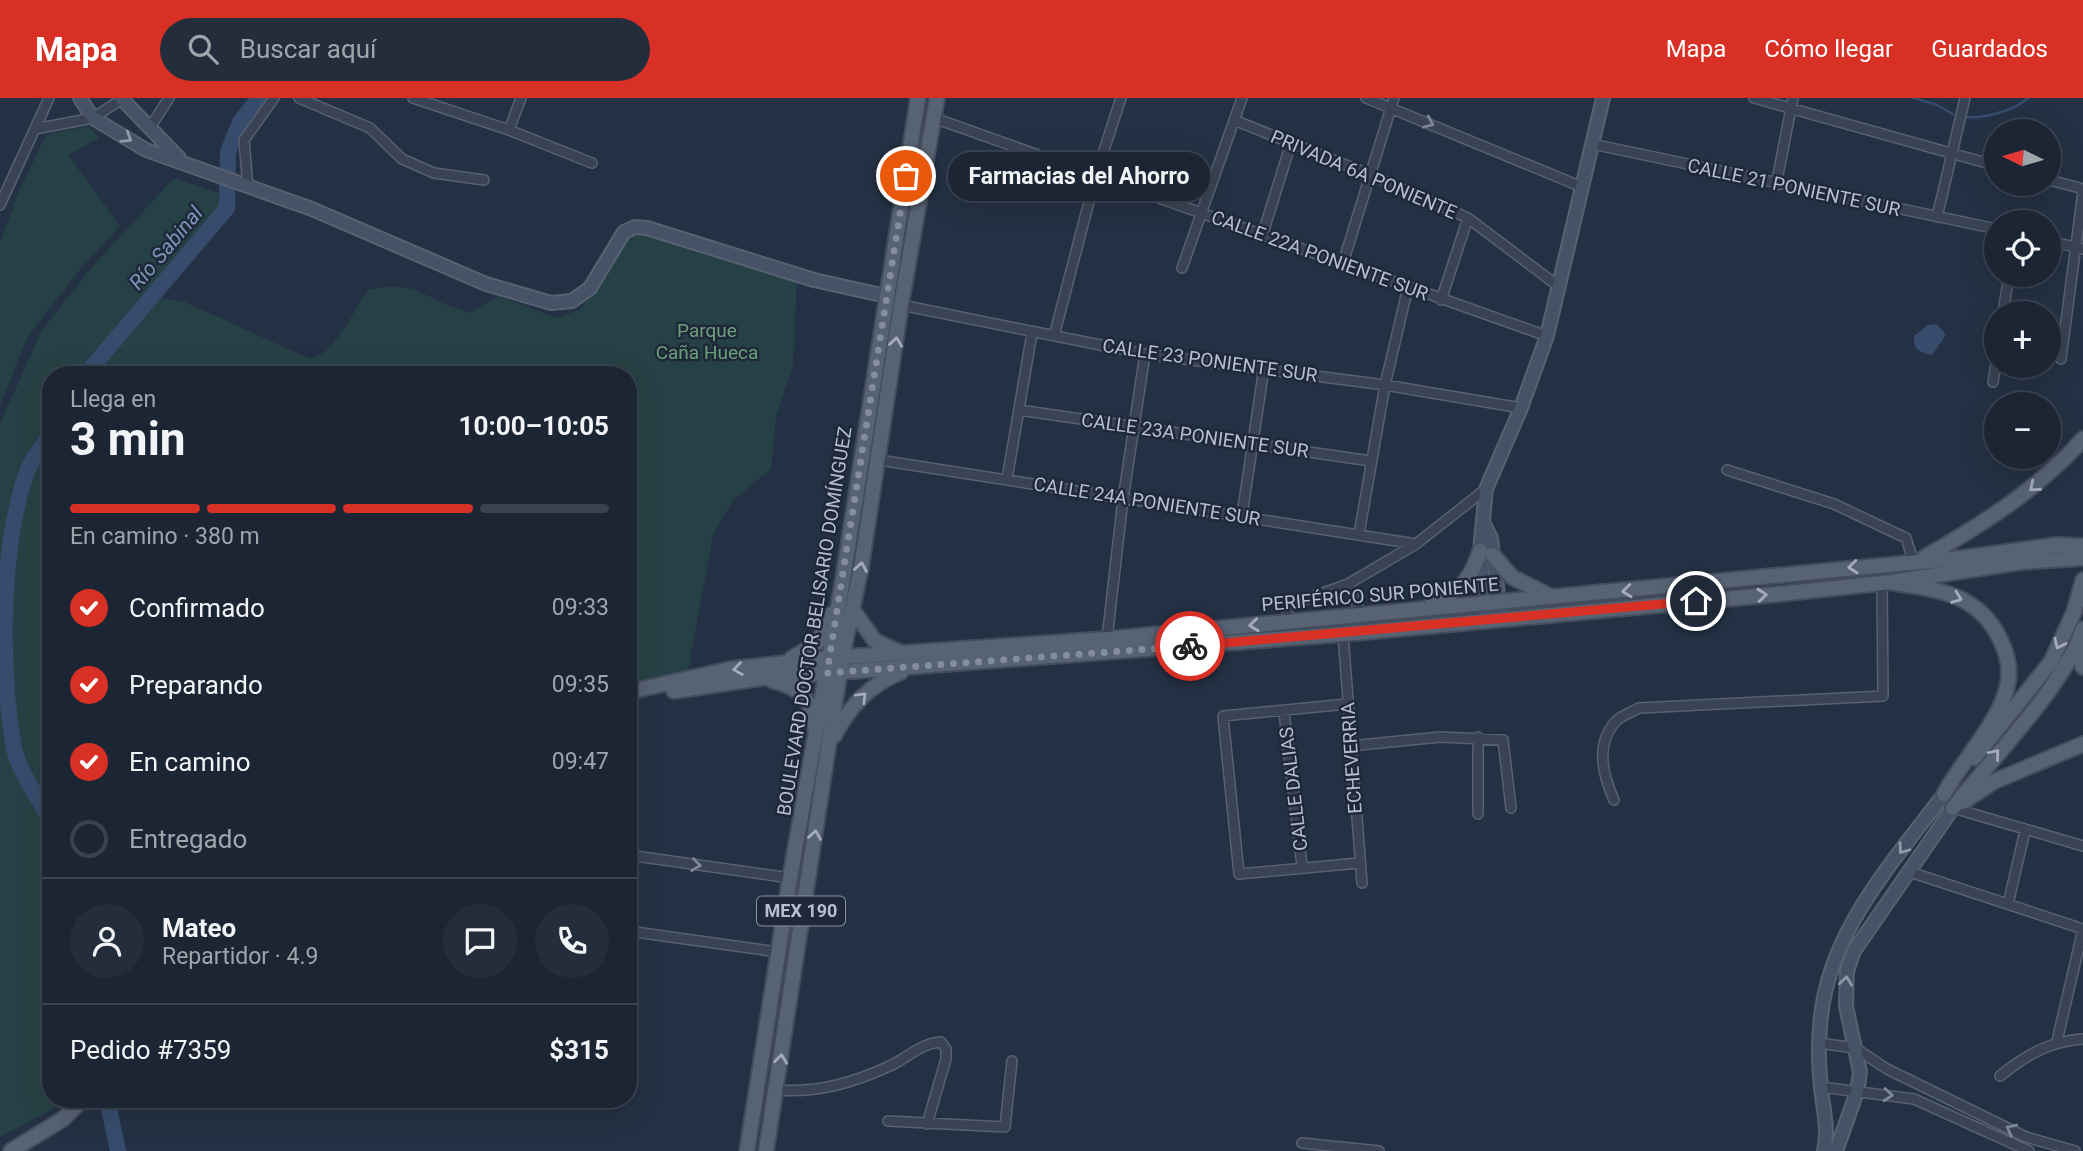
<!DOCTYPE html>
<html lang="es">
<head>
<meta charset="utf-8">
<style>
	body { margin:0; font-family:Roboto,sans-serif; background:#242d3b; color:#f1f3f6; height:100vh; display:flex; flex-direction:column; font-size:26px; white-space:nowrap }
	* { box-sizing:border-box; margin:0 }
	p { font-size:23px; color:#a0a5ac }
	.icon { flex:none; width:38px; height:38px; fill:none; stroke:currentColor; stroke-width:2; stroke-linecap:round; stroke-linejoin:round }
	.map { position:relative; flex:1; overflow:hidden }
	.panel { position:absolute; left:42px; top:268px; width:595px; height:742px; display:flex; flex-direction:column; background:#1b2533; border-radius:28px; box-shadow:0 7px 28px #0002,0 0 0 2px #39424e }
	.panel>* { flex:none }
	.needle { width:46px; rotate:275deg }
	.fabs { position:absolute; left:1984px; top:21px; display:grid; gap:14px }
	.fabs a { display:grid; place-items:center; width:77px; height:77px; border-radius:50%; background:#1b2533; box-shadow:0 7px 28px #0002,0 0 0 2px #39424e; font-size:35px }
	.pin { position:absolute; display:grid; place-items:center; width:60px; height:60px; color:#fff; margin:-30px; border:4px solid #fff; border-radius:50%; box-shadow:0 2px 7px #0007 }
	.courier { position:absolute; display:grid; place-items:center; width:70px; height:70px; margin:-35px; border:5px solid #d93025; border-radius:50%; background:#fff; color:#222; box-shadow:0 2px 9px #0007 }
	.bubble { position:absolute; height:49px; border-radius:24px; background:#1b2533; box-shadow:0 7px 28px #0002,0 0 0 2px #39424e; font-size:23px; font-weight:700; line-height:49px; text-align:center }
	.headline em { font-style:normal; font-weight:700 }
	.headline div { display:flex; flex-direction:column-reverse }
	.headline { display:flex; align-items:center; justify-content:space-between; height:119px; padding:0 28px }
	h1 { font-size:46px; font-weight:700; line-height:52px }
	.bar { display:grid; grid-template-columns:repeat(4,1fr); gap:10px 7px; align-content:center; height:84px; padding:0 28px }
	.bar i { height:9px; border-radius:5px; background:#39424e }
	.bar .active { background:#d93025 }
	.bar p { grid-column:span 4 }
	.line { display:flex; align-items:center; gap:18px; padding:0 28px; border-top:2px solid #39424e }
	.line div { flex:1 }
	.round { display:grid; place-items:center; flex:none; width:74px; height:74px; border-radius:37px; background:#242d3b }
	ol { padding:0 28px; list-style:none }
	li { display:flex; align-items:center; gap:21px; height:77px }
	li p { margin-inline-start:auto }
	li .icon { padding:7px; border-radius:50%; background:#d93025; color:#fff; stroke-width:4 }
	li:last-child { color:#a0a5ac }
	li i { width:38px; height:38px; border:4px solid #39424e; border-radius:50% }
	header { display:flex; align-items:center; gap:42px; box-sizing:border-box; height:98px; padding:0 35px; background:#d93025; color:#fff }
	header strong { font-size:33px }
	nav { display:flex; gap:38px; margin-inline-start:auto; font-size:24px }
	.search { width:490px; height:63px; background:#242d3b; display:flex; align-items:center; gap:18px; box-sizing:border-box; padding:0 24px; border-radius:38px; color:#a0a5ac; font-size:26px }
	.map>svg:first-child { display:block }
	.green { fill:#264145 }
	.water { fill:#374c6d }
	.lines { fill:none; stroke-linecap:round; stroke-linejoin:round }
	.stream { stroke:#374c6d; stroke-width:2.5 }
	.river { stroke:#374c6d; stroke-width:16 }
	.minor-casing { stroke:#576171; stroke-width:12 }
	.secondary-casing { stroke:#576171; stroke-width:16 }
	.primary-casing { stroke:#434c5d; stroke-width:18 }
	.minor { stroke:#394353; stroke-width:9 }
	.secondary { stroke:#475267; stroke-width:12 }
	.primary { stroke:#576273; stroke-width:14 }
	.oneway { stroke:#7e8796 }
	.oneway2 { stroke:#8f99a9 }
	.oneway3 { stroke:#a3acbb }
	.done { stroke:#838d9d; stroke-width:7; stroke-dasharray:0 12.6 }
	.route { stroke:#d93025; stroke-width:9 }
	.labels { text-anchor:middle; stroke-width:5; stroke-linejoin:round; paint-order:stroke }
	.shield { fill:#1e2839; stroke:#8892a1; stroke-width:2 }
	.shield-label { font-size:18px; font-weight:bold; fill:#b6bfcd }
	.street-label { font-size:19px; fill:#b6bfcd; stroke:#1e2839 }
	.park-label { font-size:19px; fill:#6ba078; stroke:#1e2839 }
	.water-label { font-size:21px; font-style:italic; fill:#7c94b7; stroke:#1e2839 }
</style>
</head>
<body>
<header>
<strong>Mapa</strong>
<div class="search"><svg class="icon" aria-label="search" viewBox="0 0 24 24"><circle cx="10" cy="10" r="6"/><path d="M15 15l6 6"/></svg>Buscar aquí</div>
<nav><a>Mapa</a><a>Cómo llegar</a><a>Guardados</a></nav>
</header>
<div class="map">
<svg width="2083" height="1053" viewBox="0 0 2083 1053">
	<rect width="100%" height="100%" fill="#243144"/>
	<path class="green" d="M88,28L99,40L68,57L120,128L81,170L28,238L0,307V144L20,91L46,37Z
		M174,80L227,98V110L149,199L183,203L310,261C336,255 353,213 368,192C420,180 425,204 471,215L498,198L557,220L581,211L624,137L644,134L797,179L793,267L776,319L771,371L733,402L713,437L687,578L628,590V276H51V1001H61L49,1013L0,1039V326L41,234L86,176Z"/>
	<path class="water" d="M1937,226L1946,237L1932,257C1919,254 1913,252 1914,238L1928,227Z"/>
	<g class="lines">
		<path class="stream" d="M1914,0L1937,7L1953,16
			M1966,19C1984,21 2015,12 2028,0"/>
		<path class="river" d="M86,276L227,110L228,54L240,24L259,0
			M51,335C44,347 34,358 28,371C0,447 0,571 14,651C20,675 39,701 51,723
			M107,1001L118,1053"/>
		<defs>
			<path id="minor" d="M299,0L370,30L402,61L434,75L484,82
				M413,0L509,32L592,65
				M1366,0L1582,89
				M1754,0L1997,68
				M934,20L1547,238
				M1234,22L1371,77L1468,120L1558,188
				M35,31L93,20L122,1
				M149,31L169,0
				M509,32L521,0
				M1592,46L1997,131
				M2049,82L2080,90L2083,94L2061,261
				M1776,87L1793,0
				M248,89L244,42L274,0
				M0,107L49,0
				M1937,119L1965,0
				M1263,135L1291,45
				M2049,143L2083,151
				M1343,165L1394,0
				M1182,170L1242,0
				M1441,202L1468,120
				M901,207L1145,256L1385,287L1521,310
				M2003,215L2009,177
				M1054,238L1096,77L1121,0
				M1993,284L1997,261
				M1019,312L1371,363
				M879,362L1416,446
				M1727,372L1834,406L1906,440L1913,462
				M1007,381L1032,235
				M1242,417L1264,270
				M1359,436L1385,287L1408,189
				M1361,516L1348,486L1416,446L1486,391
				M1288,524L1287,508L1348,486
				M1343,536L1362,785
				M1107,541L1123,401L1145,256
				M1347,606L1223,618L1239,776L1359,765
				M1284,614L1302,768
				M1478,639V716
				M1350,648L1440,639L1503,642L1511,710
				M1614,702C1603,677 1595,648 1615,624C1620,618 1632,614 1639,610L1883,598L1882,485
				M1953,710L2083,748
				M628,757L790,780
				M1907,773L2083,831
				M2008,806L2025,733
				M628,833L778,854
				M2057,943L2083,831
				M1819,945L1855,950L1887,971L2026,1039L2075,1053
				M2000,978C2026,957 2050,943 2083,941
				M1821,989L1914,1001L2029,1053
				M776,992C819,995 853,985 892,967C908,959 922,945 941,944L946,951V961L927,1026
				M888,1023L1005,1029L1012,963
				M1302,1045L1379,1053"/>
			<path id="secondary" d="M80,0L93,20L146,52L312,111L486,186L551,205L572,203L590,190L624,134L635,129L647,130L814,182L886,198
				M121,0L179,60
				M1484,426L1491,440L1501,521
				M1487,523L1480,453L1486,391L1521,310L1547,238L1603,0
				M1824,1053C1829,1032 1823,1010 1821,989C1819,970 1818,949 1820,930C1825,837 1891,767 1944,696
				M1836,1053L1857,994L1860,974L1846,908L1847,873L1854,853L1953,710"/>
			<path id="primary" d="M1493,457L1512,479L1552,499
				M1925,459C1983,426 2038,391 2083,341
				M1895,485C1919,489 1948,492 1968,505C1994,520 2015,559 2007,589C1999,624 1962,663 1944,696
				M1432,504C1460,495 1471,481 1480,453
				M852,511L875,543L901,555
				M2077,551L2083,569
				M791,561L818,544L832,516
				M773,583C799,589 813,602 815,630
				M674,593L761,580L1343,536L1779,496L1891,484L2021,464L2083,460
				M628,594L731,571L830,560L1107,541L1962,460L2056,447L2083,448
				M834,638C850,608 869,587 901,574
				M1974,660L2051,564L2074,514L2083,482
				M1963,704L1995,683L2083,646
				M1953,710C1991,661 2065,587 2083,531
				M11,1053L63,1021L83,1001
				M747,1053L790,780L843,481L918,0
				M766,1053L842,559L861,470L901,207L937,0"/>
		</defs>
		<use href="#minor" class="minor-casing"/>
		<use href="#secondary" class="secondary-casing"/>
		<use href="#primary" class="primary-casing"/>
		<use href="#minor" class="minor"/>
		<use href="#secondary" class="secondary"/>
		<use href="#primary" class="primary"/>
	</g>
	<defs><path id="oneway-chevron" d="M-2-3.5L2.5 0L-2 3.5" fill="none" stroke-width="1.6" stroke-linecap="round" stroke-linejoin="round" transform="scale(1.75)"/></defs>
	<g class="oneway">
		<use href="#oneway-chevron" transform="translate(1429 25) rotate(23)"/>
		<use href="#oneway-chevron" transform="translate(696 767) rotate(8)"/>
		<use href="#oneway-chevron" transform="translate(1888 997) rotate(5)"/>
		<use href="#oneway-chevron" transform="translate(2011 1031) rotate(-153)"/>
	</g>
	<g class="oneway2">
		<use href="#oneway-chevron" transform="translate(127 40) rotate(32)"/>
		<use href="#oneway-chevron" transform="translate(1903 751) rotate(126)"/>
		<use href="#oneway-chevron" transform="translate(1846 883) rotate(-83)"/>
	</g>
	<g class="oneway3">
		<use href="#oneway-chevron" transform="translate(896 244) rotate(-82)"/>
		<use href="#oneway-chevron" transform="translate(2034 389) rotate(140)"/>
		<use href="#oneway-chevron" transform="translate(861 469) rotate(-80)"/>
		<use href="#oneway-chevron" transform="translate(1853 469) rotate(174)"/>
		<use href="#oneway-chevron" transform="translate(1627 493) rotate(174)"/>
		<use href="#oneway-chevron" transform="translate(1762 497) rotate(-5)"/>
		<use href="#oneway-chevron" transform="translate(1957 500) rotate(21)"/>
		<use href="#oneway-chevron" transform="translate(1254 527) rotate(174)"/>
		<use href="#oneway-chevron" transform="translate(2059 546) rotate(115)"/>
		<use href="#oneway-chevron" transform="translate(738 571) rotate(172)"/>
		<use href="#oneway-chevron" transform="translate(862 599) rotate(-45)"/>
		<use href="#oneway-chevron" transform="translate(1995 656) rotate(-50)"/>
		<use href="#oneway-chevron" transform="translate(815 737) rotate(-81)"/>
		<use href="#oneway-chevron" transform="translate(781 961) rotate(-83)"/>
	</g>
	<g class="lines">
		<path class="done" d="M906,78L827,575L1190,548"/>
		<path class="route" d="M1190,548L1696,503"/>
	</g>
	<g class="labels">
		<rect class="shield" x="757" y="798.5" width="88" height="29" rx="5"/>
		<g class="shield-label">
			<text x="801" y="819">MEX 190</text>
		</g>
		<g class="street-label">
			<text transform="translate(1364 76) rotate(23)" y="7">PRIVADA 6A PONIENTE</text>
			<text transform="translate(1794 89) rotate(12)" y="7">CALLE 21 PONIENTE SUR</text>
			<text transform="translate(1320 157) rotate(20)" y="7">CALLE 22A PONIENTE SUR</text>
			<text transform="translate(1210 262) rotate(8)" y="7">CALLE 23 PONIENTE SUR</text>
			<text transform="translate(1195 337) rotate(8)" y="7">CALLE 23A PONIENTE SUR</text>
			<text transform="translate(1147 403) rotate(9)" y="7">CALLE 24A PONIENTE SUR</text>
			<text transform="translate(1380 496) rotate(-5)" y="7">PERIFÉRICO SUR PONIENTE</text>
			<text transform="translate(814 523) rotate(-81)" y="7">BOULEVARD DOCTOR BELISARIO DOMÍNGUEZ</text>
			<text transform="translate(1351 660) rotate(-94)" y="7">ECHEVERRIA</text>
			<text transform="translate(1293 691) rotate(-97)" y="7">CALLE DALIAS</text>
		</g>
		<g class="park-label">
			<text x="707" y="239">Parque<tspan x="707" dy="22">Caña Hueca</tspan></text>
		</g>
		<g class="water-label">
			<text transform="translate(166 150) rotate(-50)" y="7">Río Sabinal</text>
		</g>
	</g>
</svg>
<div class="fabs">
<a><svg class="needle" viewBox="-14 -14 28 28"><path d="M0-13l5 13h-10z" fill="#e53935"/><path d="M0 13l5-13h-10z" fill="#a0a5ac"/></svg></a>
<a><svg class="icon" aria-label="locate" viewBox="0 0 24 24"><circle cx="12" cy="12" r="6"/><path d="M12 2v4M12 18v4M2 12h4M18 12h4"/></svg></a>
<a>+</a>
<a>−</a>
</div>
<div class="pin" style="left:906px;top:78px;background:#ea580c"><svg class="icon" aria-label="bag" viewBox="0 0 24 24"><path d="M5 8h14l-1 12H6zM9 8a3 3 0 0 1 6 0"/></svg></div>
<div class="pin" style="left:1696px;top:503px;background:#1f2937"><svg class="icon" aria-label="home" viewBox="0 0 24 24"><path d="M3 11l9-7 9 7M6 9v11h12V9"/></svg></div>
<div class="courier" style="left:1190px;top:548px"><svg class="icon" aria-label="bike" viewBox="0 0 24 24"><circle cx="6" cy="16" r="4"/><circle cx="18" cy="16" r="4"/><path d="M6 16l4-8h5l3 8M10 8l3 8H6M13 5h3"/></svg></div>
<div class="bubble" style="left:948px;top:54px;width:262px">Farmacias del Ahorro</div>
<section class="panel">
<div class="headline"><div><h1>3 min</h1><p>Llega en</p></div><em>10:00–10:05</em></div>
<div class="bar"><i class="active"></i><i class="active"></i><i class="active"></i><i></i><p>En camino · 380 m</p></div>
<ol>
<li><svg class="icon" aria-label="check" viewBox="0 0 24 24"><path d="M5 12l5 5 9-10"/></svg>Confirmado<p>09:33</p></li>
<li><svg class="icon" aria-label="check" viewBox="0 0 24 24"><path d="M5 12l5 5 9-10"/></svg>Preparando<p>09:35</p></li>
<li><svg class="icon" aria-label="check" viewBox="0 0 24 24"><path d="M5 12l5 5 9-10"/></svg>En camino<p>09:47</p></li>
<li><i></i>Entregado</li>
</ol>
<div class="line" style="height:126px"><a class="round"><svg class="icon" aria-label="person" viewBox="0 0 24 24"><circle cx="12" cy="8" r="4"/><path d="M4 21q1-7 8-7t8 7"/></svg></a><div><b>Mateo</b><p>Repartidor · 4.9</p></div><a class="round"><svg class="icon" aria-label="chat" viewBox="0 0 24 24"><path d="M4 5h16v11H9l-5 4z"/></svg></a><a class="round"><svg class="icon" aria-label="phone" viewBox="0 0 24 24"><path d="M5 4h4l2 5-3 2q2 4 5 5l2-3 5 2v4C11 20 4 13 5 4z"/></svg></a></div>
<div class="line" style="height:91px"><div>Pedido #7359</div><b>$315</b></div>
</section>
</div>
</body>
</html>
